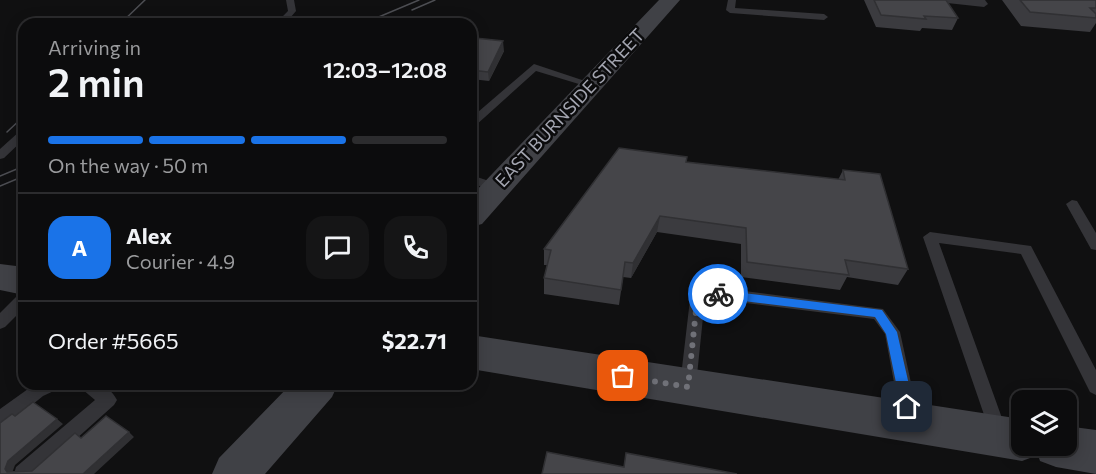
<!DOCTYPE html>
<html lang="en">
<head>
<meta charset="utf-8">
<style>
	body { margin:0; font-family:Commissioner,sans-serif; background:#151516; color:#f1f3f6; height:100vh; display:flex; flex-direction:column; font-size:22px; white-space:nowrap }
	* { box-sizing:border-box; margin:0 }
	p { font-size:20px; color:#9a9b9d }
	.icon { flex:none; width:33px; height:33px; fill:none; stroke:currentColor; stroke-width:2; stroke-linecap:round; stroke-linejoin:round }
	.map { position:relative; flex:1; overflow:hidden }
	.sheet { position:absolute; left:18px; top:18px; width:459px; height:372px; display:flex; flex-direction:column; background:#0c0c0d; border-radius:18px; box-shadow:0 3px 15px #0003,0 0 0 2px #2c2c2e }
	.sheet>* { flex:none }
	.controls { position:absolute; left:1011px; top:390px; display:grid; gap:12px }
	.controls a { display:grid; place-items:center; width:66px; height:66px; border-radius:12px; background:#0c0c0d; box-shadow:0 3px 15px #0003,0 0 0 2px #2c2c2e; font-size:30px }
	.pin { position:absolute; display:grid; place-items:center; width:51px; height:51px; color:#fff; margin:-26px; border-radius:12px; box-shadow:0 3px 9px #0006 }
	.courier { position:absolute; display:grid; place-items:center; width:60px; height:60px; margin:-30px; border:4px solid #1a73e8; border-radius:50%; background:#fff; color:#222; box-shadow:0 2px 8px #0007 }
	.head em { font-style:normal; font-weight:600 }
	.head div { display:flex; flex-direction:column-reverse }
	.head { display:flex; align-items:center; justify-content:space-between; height:102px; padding:0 30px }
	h1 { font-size:39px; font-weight:600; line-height:45px }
	.bar { display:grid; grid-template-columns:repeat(4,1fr); gap:9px 6px; align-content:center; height:72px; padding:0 30px }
	.bar i { height:8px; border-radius:4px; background:#2c2c2e }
	.bar .selected { background:#1a73e8 }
	.bar p { grid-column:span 4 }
	.line { display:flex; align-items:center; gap:15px; padding:0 30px; border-top:2px solid #2c2c2e }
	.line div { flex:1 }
	.round { display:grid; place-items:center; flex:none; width:63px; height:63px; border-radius:18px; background:#151516 }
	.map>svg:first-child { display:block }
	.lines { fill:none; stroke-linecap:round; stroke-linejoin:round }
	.lane { fill:#343438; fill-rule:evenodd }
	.secondary { fill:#404146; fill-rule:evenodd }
	.tram { stroke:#4d4e53; stroke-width:1.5 }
	.wall { fill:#3b3b3f }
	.shaded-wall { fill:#303033 }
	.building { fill:#454549; stroke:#303033; stroke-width:1.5 }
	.route { fill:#1a73e8 }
	.done { stroke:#707178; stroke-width:6; stroke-dasharray:0 10.8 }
	.labels { text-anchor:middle; stroke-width:5; stroke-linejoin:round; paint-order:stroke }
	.far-street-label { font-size:18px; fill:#a3a5b0; stroke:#0b0b0c }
</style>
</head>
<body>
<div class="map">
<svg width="1096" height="474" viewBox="0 0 1096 474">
	<rect width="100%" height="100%" fill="#101011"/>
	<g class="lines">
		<path class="lane" d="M286,0H294L296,11L285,24H275L288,11Z
			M728,0H736L735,8L824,14L828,17L824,20L730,13L726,10Z
			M934,0H985L988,4L984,7L938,2Z
			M534,64L597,85L592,88L536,71L475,126L471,127V118Z
			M24,130V139L4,158L0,159V149L20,131Z
			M471,175L501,185L503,188L497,192L471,183Z
			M1072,200L1077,201L1096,233V250L1091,249L1066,204Z
			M930,232L1031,246L1096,370V395L1090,392L1021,254L939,243L1007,432L1004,438L998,440L992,438L923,237Z
			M698,285L883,309L900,332L919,420L916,426L910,428L904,426L901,420L885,334L874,319L705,298L696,385L694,390L688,392L682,390L680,385L691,291L693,287Z
			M24,292V308L5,327L0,329V313L19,294Z
			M35,384H60L58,389L43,396L6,426L0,428V409Z
			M80,384C95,384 109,384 117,400L114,405L37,474H14L16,467L95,400L82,389Z"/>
		<path class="secondary" d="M659,0H680L482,224L471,227V196Z
			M0,264L24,267V295L0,290Z
			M471,335L1022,419V446H1066V426L1096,430V474L1056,467L1040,461L1038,455L1022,461L471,369Z
			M291,384H338L332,397L265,474H212L219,458Z"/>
		<path class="tram" d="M412,10L435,0
			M120,24L145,0
			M362,24L419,0
			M7,132L24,116
			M0,176L24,166
			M0,186L24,176"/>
	</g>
	<path class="wall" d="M864,0H946L958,18L952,30L922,28L920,31L876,27Z
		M1002,0H1096V23L1090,32L1021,26Z
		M471,46L504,51L489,81L471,79Z
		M686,162L838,180L843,170L908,269L898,285L847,277L840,290L741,277V244L657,232L631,278L623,277L619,305L544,294V278L547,265H544V249Z"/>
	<path class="shaded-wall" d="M503,41L504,51L489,81L488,72Z
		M660,216L657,232L631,278L633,263Z
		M57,419L63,424L15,465L12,473L7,472L5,469L8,461Z
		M129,432L134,437L94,474H83Z"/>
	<path class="building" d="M874,0H946L958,18L924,16L926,19L881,15Z
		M1020,0H1096V8H1090L1096,14V18L1030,12Z
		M475,38L503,41L488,72L471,70V46Z
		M619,148L687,157L686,162L845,180L843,170L880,174L908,269L845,260L849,275L747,262L746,228L660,216L633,263L625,262L621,290L544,278L551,250L544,249Z
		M33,402L57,419L8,461L5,469L7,472L32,471L75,433L81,438L106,416L129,432L83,474H0V423L12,414L15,416Z
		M547,452L624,467L626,453L737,474H542Z"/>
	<path class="route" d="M718,290L882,310L897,332L914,407L912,411L907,412L901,407L886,334L875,317L718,298L712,294Z"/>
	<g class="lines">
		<path class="done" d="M623,376L688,387L698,291L718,294"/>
	</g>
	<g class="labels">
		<g class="far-street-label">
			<text transform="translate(570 108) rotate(-47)" y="6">EAST BURNSIDE STREET</text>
		</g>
	</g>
</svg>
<div class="controls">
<a><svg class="icon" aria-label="layers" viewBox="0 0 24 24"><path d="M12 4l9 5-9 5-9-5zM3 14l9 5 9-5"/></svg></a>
</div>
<div class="pin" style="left:623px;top:376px;background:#ea580c"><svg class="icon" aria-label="bag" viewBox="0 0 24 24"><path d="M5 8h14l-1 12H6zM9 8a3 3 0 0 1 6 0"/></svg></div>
<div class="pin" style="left:907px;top:407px;background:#1f2937"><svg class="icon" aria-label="home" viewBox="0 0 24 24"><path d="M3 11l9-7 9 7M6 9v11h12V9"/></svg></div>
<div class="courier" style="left:718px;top:294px"><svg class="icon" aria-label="bike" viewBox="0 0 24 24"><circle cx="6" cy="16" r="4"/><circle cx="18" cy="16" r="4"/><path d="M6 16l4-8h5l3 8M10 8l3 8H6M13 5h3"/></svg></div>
<section class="sheet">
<div class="head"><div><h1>2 min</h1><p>Arriving in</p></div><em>12:03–12:08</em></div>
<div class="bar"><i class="selected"></i><i class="selected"></i><i class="selected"></i><i></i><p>On the way · 50 m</p></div>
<div class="line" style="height:108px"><b class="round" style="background:#1a73e8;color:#fff">A</b><div><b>Alex</b><p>Courier · 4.9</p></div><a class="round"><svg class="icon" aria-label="chat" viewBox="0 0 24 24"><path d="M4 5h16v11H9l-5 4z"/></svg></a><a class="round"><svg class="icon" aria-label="phone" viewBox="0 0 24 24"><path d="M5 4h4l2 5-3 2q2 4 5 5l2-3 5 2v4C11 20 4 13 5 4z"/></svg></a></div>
<div class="line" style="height:78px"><div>Order #5665</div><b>$22.71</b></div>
</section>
</div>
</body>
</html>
